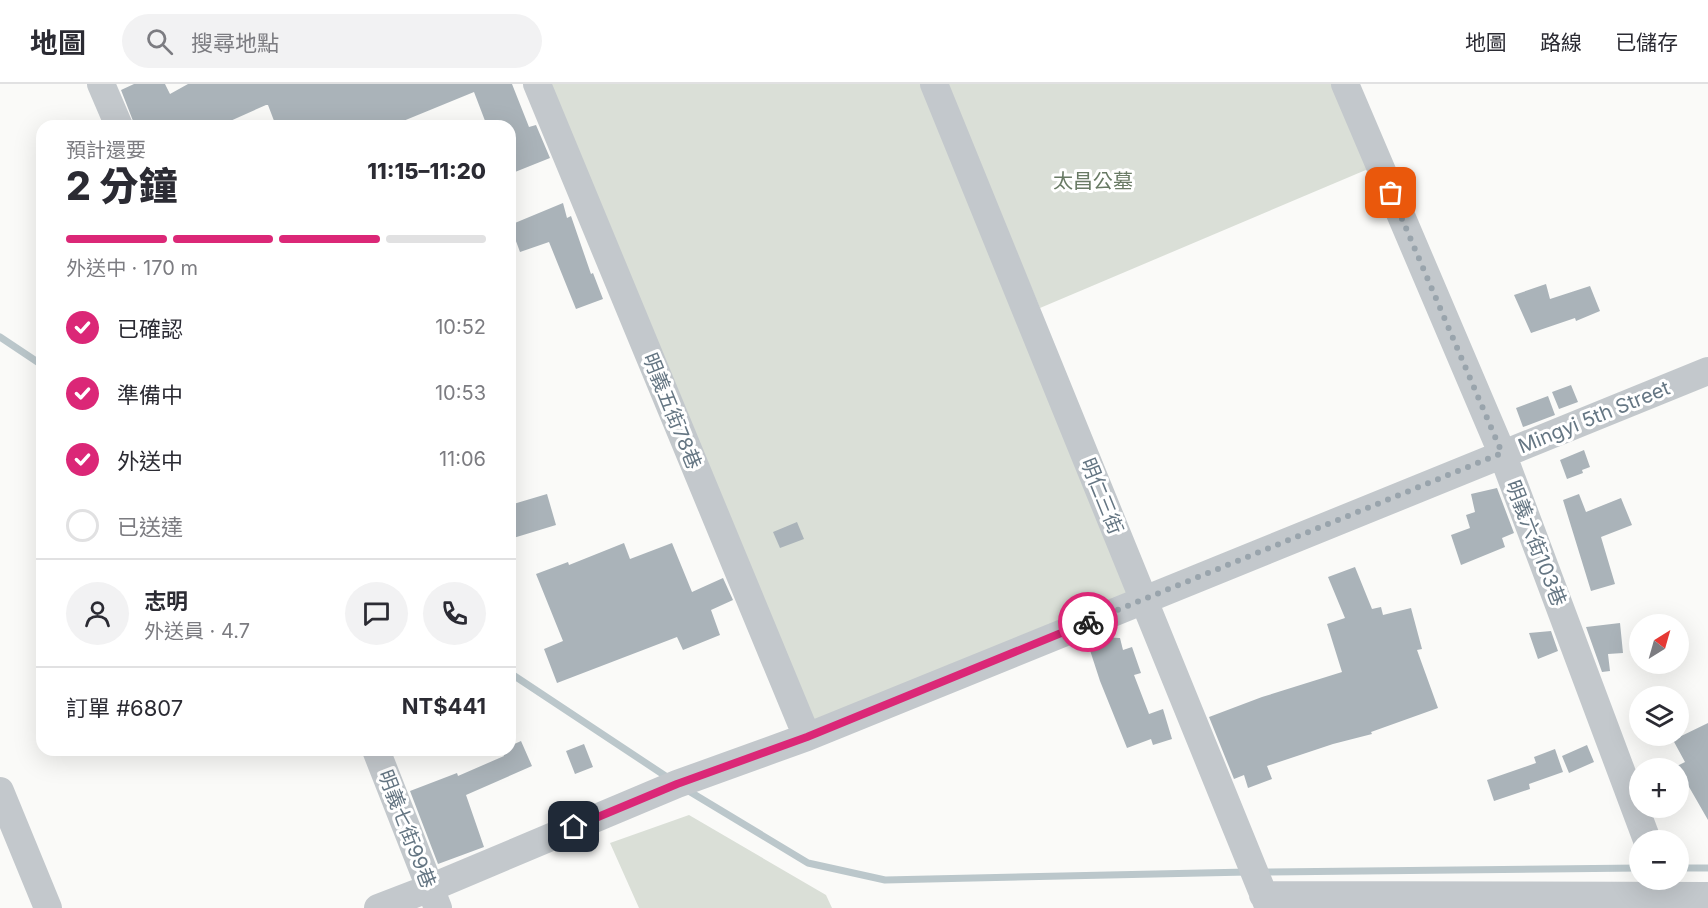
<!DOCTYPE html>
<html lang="zh-TW">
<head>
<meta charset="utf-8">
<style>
	body { margin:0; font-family:Inter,"Noto Sans TC",sans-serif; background:#f2f2f3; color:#2b2b33; height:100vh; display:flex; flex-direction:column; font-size:22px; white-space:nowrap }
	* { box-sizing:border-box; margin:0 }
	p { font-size:20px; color:#7c7c81 }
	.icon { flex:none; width:33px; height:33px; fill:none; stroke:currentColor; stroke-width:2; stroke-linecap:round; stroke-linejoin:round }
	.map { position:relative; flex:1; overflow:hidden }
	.side { position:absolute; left:36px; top:36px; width:480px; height:636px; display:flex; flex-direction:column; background:#fff; border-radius:18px; box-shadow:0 6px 24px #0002 }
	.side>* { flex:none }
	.needle { width:39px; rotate:37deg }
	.tools { position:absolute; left:1629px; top:530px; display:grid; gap:12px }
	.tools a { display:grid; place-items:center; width:60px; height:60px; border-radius:50%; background:#fff; box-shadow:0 6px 24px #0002; font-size:30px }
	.pin { position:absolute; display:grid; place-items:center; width:51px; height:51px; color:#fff; margin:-26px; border-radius:12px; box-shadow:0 3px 9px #0006 }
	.courier { position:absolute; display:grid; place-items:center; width:60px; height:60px; margin:-30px; border:4px solid #db2777; border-radius:50%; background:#fff; color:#222; box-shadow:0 2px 8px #0007 }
	.headline em { font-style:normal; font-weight:800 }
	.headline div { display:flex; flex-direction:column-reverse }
	.headline { display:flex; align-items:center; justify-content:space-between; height:102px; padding:0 30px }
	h1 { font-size:39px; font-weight:800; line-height:45px }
	.bar { display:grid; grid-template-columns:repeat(4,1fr); gap:9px 6px; align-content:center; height:72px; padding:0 30px }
	.bar i { height:8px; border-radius:4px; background:#e1e1e2 }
	.bar .current { background:#db2777 }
	.bar p { grid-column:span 4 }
	.line { display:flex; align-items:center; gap:15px; padding:0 30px; border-top:2px solid #e1e1e2 }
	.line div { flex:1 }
	.round { display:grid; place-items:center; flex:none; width:63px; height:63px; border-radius:32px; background:#f2f2f3 }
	ol { padding:0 30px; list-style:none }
	li { display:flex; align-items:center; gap:18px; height:66px }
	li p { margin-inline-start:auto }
	li .icon { padding:6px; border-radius:50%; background:#db2777; color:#fff; stroke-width:4 }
	li:last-child { color:#7c7c81 }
	li i { width:33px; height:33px; border:3px solid #e1e1e2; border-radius:50% }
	header { display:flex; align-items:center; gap:36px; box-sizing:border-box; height:84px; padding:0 30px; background:#fff; border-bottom:2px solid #e1e1e2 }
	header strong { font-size:28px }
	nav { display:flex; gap:33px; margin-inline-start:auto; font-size:21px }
	.search { width:420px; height:54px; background:#f2f2f3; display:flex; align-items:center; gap:15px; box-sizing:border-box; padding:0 21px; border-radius:33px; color:#7c7c81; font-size:22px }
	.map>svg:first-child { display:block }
	.green { fill:#dadfd7 }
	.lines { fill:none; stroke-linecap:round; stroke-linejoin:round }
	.stream { stroke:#bbc7cb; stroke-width:7 }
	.building { fill:#aab3b9 }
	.minor { stroke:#c3c8cc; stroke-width:28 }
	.done { stroke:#99a4ac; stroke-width:6; stroke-dasharray:0 10.8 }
	.route { stroke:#db2777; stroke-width:8 }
	.labels { text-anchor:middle; stroke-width:6; stroke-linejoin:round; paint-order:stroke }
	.park-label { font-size:20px; fill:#687a64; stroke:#fff }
	.street-label { font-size:20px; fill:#657683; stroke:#fff }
</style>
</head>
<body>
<header>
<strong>地圖</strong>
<div class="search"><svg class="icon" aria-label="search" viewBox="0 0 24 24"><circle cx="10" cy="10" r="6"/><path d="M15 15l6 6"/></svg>搜尋地點</div>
<nav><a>地圖</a><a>路線</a><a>已儲存</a></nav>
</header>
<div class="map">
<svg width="1708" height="824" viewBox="0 0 1708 824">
	<rect width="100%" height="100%" fill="#fafaf8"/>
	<path class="green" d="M548,0H923L1136,510L811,645Z
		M945,0H1347L1380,80L1040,224Z
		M689,731L826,811L832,824H639L610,759Z"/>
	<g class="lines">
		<path class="stream" d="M0,253L42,281
			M510,589L670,695
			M687,706L808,779L885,796L1248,788
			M1678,784H1708
			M1262,788L1640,784"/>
	</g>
	<path class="building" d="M134,0H165L170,10L188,0H512L529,43L536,41L550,74L510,90V42H487L474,8L391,42H276L268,21H266L219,42H135L121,6Z
		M563,119L567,134L571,132L591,190L593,189L603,215L576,225L549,158L520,168L510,141Z
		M1546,200L1550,215L1590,202L1600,227L1576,237L1575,234L1531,249L1514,211Z
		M1571,301L1578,318L1559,325L1552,308Z
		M1548,312L1555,331L1523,343L1516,324Z
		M1584,366L1590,383L1582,386L1583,389L1567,395L1560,376Z
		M1497,404L1514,449L1502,454L1505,463L1461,481L1451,451L1470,444L1466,431L1475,428L1471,410Z
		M547,410L556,441L510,455V421Z
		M1579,410L1586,428L1621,414L1632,441L1601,453L1615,500L1591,507L1563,416Z
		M797,438L804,455L780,464L773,448Z
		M624,459L630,475L672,459L692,508L723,494L733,516L711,526L720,551L683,566L677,553L557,599L544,565L563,557L536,490L568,478L569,481Z
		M1355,483L1372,525L1381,523L1383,531L1411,524L1422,565L1417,566L1438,624L1371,648L1372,650L1333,660L1267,682L1272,695L1248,704L1244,691L1234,695L1209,633L1262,613L1342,588L1327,540L1345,534L1328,493Z
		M1620,539L1623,569L1608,570L1610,587L1602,588L1586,543Z
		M1551,547L1558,567L1538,575L1529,549Z
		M1098,553L1120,554L1123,566L1132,563L1141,589L1134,591L1149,630L1163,625L1172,655L1153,661L1151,655L1127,664L1100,597L1087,557Z
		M1708,639V736L1677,682L1685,678L1673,656Z
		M521,657L532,682L466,711L484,763L438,780L410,707L457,689L458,692L504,672L502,666H510V662Z
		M584,660L593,683L575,690L566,667Z
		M1587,661L1594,678L1569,689L1562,672Z
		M1555,665L1563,688L1529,700L1530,705L1494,717L1487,696L1536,679L1534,673Z"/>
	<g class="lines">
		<path class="minor" d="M101,0L119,42
			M537,0L807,653
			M934,0L1269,824
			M1345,0L1502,369L1647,756
			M376,666L438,824
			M0,707L48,824
			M1263,811L1708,812
			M378,824L430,804L677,700L807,653L1708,287"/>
	</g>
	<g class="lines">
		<path class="done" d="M1088,538L1502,369L1391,109"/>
		<path class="route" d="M574,743L677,700L807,653L1088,538"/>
	</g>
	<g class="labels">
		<g class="park-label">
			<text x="1093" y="104">太昌公墓</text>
		</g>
		<g class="street-label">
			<text transform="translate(672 327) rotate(68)" y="7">明義五街78巷</text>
			<text transform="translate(1594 333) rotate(-22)" y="7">Mingyi 5th Street</text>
			<text transform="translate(1102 412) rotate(68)" y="7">明仁三街</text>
			<text transform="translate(1536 459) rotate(69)" y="7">明義六街103巷</text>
			<text transform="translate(407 745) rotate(69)" y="7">明義七街99巷</text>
		</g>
	</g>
</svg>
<div class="tools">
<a><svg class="needle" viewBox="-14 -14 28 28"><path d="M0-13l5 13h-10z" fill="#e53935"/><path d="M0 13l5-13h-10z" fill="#7c7c81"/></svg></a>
<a><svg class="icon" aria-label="layers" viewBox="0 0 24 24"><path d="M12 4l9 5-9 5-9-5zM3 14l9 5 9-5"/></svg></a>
<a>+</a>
<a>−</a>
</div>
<div class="pin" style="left:1391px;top:109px;background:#ea580c"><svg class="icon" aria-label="bag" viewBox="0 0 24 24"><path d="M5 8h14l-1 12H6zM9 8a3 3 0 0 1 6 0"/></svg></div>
<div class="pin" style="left:574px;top:743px;background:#1f2937"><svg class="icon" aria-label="home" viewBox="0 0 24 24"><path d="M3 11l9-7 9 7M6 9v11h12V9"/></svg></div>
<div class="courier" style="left:1088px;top:538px"><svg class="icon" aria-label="bike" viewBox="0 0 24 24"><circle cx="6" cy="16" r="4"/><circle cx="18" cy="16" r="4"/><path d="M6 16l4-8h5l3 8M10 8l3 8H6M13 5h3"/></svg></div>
<section class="side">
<div class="headline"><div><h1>2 分鐘</h1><p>預計還要</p></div><em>11:15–11:20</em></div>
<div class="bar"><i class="current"></i><i class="current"></i><i class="current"></i><i></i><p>外送中 · 170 m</p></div>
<ol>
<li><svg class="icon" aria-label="check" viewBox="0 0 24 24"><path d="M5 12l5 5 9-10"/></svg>已確認<p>10:52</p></li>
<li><svg class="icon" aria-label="check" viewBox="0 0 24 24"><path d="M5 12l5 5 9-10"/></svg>準備中<p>10:53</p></li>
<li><svg class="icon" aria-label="check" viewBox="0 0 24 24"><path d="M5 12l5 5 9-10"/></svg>外送中<p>11:06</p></li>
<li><i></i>已送達</li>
</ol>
<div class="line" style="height:108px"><a class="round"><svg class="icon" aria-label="person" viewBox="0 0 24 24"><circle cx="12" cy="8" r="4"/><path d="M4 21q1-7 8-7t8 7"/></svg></a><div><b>志明</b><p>外送員 · 4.7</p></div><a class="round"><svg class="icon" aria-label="chat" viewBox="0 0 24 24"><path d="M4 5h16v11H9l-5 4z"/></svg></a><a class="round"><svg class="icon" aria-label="phone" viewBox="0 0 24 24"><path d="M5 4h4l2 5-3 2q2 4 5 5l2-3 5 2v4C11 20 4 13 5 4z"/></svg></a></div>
<div class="line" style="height:78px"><div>訂單 #6807</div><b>NT$441</b></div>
</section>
</div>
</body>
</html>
